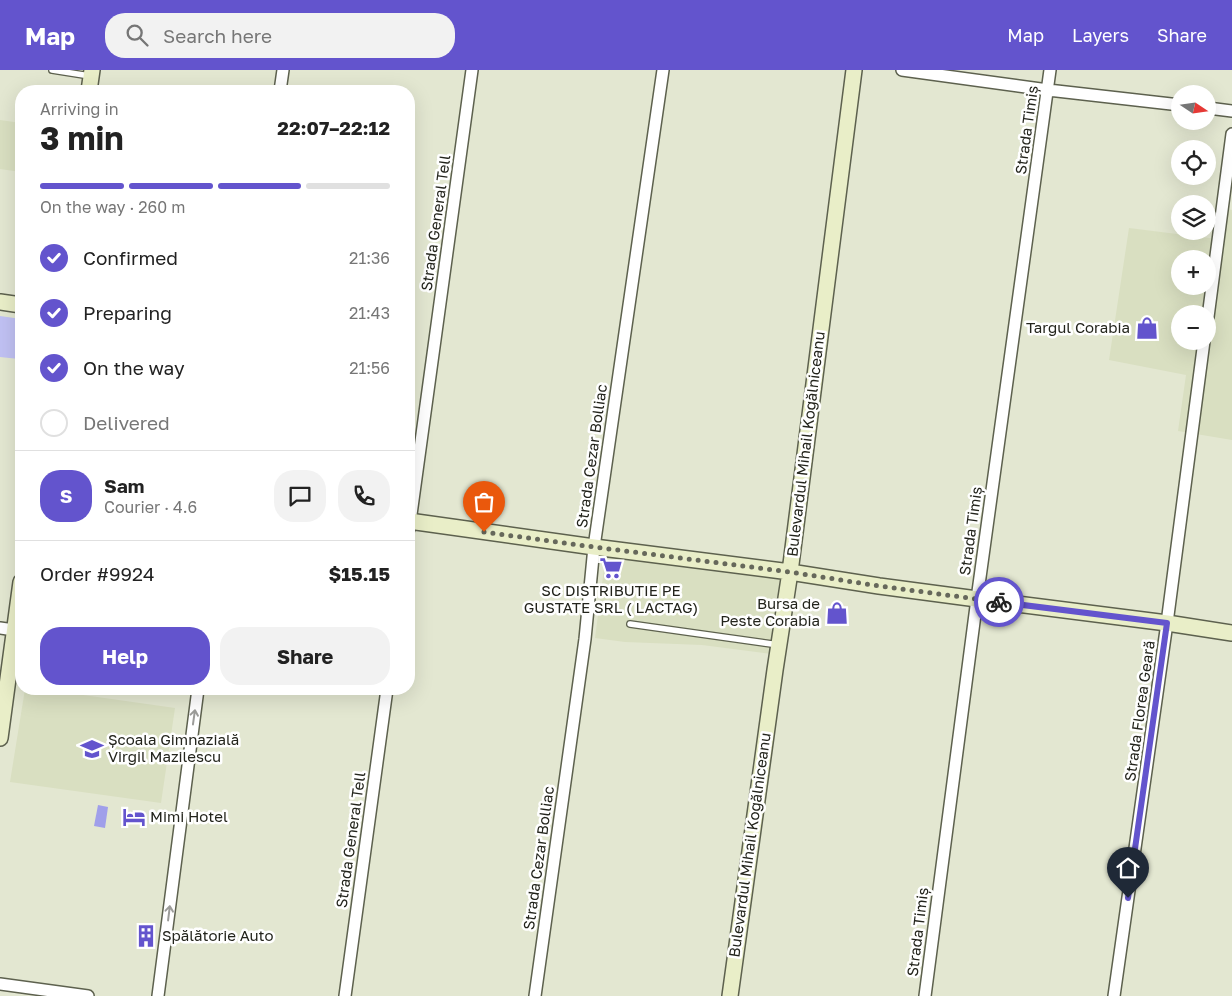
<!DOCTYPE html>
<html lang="en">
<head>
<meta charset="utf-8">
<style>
	body { margin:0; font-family:"Golos Text",sans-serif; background:#f2f2f2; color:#222; height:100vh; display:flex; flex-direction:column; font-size:19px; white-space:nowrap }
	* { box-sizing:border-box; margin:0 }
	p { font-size:16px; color:#767676 }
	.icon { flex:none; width:28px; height:28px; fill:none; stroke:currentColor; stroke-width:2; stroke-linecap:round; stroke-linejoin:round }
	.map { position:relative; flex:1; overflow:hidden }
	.panel { position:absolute; left:15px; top:15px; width:400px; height:610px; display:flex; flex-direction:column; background:#fff; border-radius:20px; box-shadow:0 5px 20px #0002 }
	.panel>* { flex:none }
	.needle { width:32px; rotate:103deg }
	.fabs { position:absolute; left:1171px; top:15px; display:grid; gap:10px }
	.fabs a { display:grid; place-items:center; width:45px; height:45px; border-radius:50%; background:#fff; box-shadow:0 5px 20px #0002; font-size:25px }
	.pin { position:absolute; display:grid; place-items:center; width:42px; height:42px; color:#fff; margin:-51px -21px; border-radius:50% 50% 50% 0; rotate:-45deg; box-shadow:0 0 5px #0007 }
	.pin .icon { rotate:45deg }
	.courier { position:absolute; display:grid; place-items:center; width:50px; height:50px; margin:-25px; border:4px solid #6354cd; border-radius:50%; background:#fff; color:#222; box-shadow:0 1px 6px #0007 }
	.overview em { font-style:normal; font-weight:700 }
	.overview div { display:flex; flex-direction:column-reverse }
	.overview { display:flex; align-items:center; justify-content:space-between; height:85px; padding:0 25px }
	h1 { font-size:32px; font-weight:700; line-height:38px }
	.bar { display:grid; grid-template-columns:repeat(4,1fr); gap:8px 5px; align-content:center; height:60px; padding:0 25px }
	.bar i { height:6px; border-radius:4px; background:#e0e0e0 }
	.bar .on { background:#6354cd }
	.bar p { grid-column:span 4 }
	.line { display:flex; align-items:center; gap:12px; padding:0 25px; border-top:1px solid #e0e0e0 }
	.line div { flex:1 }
	.round { display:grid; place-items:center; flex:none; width:52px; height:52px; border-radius:20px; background:#f2f2f2 }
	ol { padding:0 25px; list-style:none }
	li { display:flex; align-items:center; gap:15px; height:55px }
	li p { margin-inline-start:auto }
	li .icon { padding:5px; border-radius:50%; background:#6354cd; color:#fff; stroke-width:4 }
	li:last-child { color:#767676 }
	li i { width:28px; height:28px; border:2px solid #e0e0e0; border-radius:50% }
	.cta { display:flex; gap:10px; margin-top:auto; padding:10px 25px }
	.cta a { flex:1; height:58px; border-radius:20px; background:#6354cd; color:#fff; font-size:20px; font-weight:700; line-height:58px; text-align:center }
	.cta a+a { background:#f2f2f2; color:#222 }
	header { display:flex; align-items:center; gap:30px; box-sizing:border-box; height:70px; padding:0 25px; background:#6354cd; color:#fff }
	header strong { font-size:24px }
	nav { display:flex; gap:28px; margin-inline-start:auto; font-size:18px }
	.search { width:350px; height:45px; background:#f2f2f2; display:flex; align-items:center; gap:12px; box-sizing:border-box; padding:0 18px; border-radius:20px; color:#767676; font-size:19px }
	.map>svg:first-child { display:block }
	.built { fill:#d9dfc1; fill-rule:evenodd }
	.green { fill:#c0c1f3 }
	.water { fill:#a09fea }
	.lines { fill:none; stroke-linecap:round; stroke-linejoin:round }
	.lane-casing { stroke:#5d614e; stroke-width:8 }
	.street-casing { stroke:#5d614e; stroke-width:14 }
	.secondary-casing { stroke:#5d614e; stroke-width:18 }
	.lane { stroke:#fff; stroke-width:5.5 }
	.street { stroke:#fff; stroke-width:11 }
	.secondary { stroke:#e9eec8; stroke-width:15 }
	.oneway { stroke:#9c9c99 }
	.done { stroke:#66685b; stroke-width:5; stroke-dasharray:0 9 }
	.route { stroke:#6354cd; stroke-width:6 }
	.labels { text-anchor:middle; stroke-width:5; stroke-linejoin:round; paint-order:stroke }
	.street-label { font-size:15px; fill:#23241c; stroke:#fff }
	.poi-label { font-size:15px; fill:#23241c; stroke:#fff; text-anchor:start }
</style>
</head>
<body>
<header>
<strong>Map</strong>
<div class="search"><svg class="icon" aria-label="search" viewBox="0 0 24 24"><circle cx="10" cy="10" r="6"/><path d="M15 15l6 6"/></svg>Search here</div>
<nav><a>Map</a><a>Layers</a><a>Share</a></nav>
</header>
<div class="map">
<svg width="1232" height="926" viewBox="0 0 1232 926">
	<rect width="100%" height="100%" fill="#e3e7d1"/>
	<path class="built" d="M0,50L21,53V102L0,99Z
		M1222,138L1232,140V370L1178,361L1186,305L1109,290L1129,158L1217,169ZM1180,189H1208V216H1180ZM1180,244H1208V271H1180Z
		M606,483L790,502L772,584L702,575L625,572L595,568Z
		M25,619H41L175,638L161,733L10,712Z"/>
	<path class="green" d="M0,246L21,249V276L19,289L0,287Z"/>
	<path class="water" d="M98,735L108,737L105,758L94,756Z"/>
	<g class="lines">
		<defs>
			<path id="lane" d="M52,0L90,6
				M630,554L779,575"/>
			<path id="street" d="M902,0L1048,20L1180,35
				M280,21L283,0
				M1208,38L1232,41
				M1208,247L1232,64
				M409,459L472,0
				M0,558L14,560
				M0,914L88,926
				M158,926L198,619
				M345,926L387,619
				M535,926L585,569L594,477L663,0
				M925,926L977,529L1050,0
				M1114,926L1167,553L1204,271"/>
			<path id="secondary" d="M89,21L92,0
				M0,232L21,235
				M409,451L594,477L790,502L879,516L977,529L1167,553L1232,563
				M0,668L21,512
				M730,926L775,600L790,502L854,0"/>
		</defs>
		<use href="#lane" class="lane-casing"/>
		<use href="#street" class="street-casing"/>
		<use href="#secondary" class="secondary-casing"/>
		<use href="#lane" class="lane"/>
		<use href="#street" class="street"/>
		<use href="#secondary" class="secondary"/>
	</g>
	<defs><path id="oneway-shaft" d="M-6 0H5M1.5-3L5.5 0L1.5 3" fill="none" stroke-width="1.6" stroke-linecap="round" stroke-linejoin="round" transform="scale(1.25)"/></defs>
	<g class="oneway">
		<use href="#oneway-shaft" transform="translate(194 647) rotate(-82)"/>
		<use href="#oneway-shaft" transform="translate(169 843) rotate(-83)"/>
	</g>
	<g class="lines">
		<path class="done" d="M484,462L594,477L790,502L879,516L999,532"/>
		<path class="route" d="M999,532L1167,553L1128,828"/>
	</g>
	<defs>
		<symbol id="shop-bare" viewBox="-9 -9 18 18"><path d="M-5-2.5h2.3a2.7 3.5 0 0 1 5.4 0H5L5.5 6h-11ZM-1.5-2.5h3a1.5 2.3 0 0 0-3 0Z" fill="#6354cd" stroke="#fff" stroke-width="2.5" paint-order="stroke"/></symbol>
		<symbol id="supermarket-bare" viewBox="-9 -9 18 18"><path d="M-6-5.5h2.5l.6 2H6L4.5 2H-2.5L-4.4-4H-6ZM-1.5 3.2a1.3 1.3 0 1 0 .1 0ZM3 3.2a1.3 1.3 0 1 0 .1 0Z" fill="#6354cd" stroke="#fff" stroke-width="2.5" paint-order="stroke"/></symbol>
		<symbol id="school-bare" viewBox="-9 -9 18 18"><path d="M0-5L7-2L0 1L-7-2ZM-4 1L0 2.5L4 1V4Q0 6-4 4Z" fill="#6354cd" stroke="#fff" stroke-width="2.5" paint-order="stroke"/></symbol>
		<symbol id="hotel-bare" viewBox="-9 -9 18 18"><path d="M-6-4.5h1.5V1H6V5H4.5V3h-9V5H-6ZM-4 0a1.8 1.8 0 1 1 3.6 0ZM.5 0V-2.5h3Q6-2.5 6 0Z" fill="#6354cd" stroke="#fff" stroke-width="2.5" paint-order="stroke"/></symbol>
		<symbol id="building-bare" viewBox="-9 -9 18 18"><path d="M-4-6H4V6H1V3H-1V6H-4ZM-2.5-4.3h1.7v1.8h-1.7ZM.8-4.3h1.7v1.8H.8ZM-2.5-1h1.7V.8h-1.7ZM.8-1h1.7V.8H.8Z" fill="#6354cd" stroke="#fff" stroke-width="2.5" paint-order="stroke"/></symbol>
	</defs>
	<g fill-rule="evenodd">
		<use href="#shop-bare" x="1131" y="242" width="32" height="32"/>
		<use href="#supermarket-bare" x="595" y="482" width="32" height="32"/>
		<use href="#shop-bare" x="821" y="527" width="32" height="32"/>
		<use href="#school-bare" x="76" y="663" width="32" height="32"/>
		<use href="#hotel-bare" x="118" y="731" width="32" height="32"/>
		<use href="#building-bare" x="130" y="850" width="32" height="32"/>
	</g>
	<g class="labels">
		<g class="street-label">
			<text transform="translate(1027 60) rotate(-82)" y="5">Strada Timiș</text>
			<text transform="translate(436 153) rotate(-82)" y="5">Strada General Tell</text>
			<text transform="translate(806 374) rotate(-83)" y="5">Bulevardul Mihail Kogălniceanu</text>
			<text transform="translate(592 386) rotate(-82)" y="5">Strada Cezar Bolliac</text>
			<text transform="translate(971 461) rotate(-82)" y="5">Strada Timiș</text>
			<text transform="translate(1140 641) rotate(-82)" y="5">Strada Florea Geară</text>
			<text transform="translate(351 770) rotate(-82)" y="5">Strada General Tell</text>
			<text transform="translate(750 775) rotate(-82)" y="5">Bulevardul Mihail Kogălniceanu</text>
			<text transform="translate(539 788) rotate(-82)" y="5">Strada Cezar Bolliac</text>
			<text transform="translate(918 862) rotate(-83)" y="5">Strada Timiș</text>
		</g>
		<g class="poi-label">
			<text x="1130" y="263" text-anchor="end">Targul Corabia</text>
			<text x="611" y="526" text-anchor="middle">SC DISTRIBUTIE PE<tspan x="611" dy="17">GUSTATE SRL ( LACTAG)</tspan></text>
			<text x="820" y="539" text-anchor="end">Bursa de<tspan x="820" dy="17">Peste Corabia</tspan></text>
			<text x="108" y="675">Școala Gimnazială<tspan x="108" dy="17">Virgil Mazilescu</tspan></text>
			<text x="150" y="752">Mimi Hotel</text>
			<text x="162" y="871">Spălătorie Auto</text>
		</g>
	</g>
</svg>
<div class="fabs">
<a><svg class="needle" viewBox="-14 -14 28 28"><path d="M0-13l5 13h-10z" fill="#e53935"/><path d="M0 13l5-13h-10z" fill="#767676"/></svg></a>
<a><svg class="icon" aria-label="locate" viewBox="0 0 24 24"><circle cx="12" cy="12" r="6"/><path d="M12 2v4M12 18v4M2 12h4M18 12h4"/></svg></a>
<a><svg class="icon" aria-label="layers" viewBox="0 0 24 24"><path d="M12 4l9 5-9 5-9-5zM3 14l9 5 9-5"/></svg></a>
<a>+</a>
<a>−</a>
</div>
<div class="pin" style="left:484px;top:462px;background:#ea580c"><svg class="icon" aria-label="bag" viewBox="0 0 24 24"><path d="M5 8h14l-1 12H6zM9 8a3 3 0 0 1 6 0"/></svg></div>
<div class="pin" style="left:1128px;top:828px;background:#1f2937"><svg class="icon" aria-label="home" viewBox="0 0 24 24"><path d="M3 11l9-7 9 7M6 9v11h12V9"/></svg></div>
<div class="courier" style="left:999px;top:532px"><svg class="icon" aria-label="bike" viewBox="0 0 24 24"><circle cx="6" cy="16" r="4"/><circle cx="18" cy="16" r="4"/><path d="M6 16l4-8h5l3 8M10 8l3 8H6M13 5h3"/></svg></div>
<section class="panel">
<div class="overview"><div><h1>3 min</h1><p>Arriving in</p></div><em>22:07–22:12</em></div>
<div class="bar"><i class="on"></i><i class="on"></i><i class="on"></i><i></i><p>On the way · 260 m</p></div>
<ol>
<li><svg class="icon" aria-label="check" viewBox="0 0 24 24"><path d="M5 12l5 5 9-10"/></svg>Confirmed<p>21:36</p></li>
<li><svg class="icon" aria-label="check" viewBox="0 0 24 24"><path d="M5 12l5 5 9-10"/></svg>Preparing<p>21:43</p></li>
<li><svg class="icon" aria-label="check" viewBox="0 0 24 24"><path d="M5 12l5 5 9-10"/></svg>On the way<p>21:56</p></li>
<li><i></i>Delivered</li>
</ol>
<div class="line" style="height:90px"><b class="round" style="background:#6354cd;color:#fff">S</b><div><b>Sam</b><p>Courier · 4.6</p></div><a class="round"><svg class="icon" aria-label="chat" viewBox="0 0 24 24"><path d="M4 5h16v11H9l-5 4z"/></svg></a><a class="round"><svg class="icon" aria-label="phone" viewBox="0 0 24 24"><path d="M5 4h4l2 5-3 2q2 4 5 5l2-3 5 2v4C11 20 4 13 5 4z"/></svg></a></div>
<div class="line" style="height:65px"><div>Order #9924</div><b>$15.15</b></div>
<div class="cta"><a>Help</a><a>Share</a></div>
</section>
</div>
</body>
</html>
